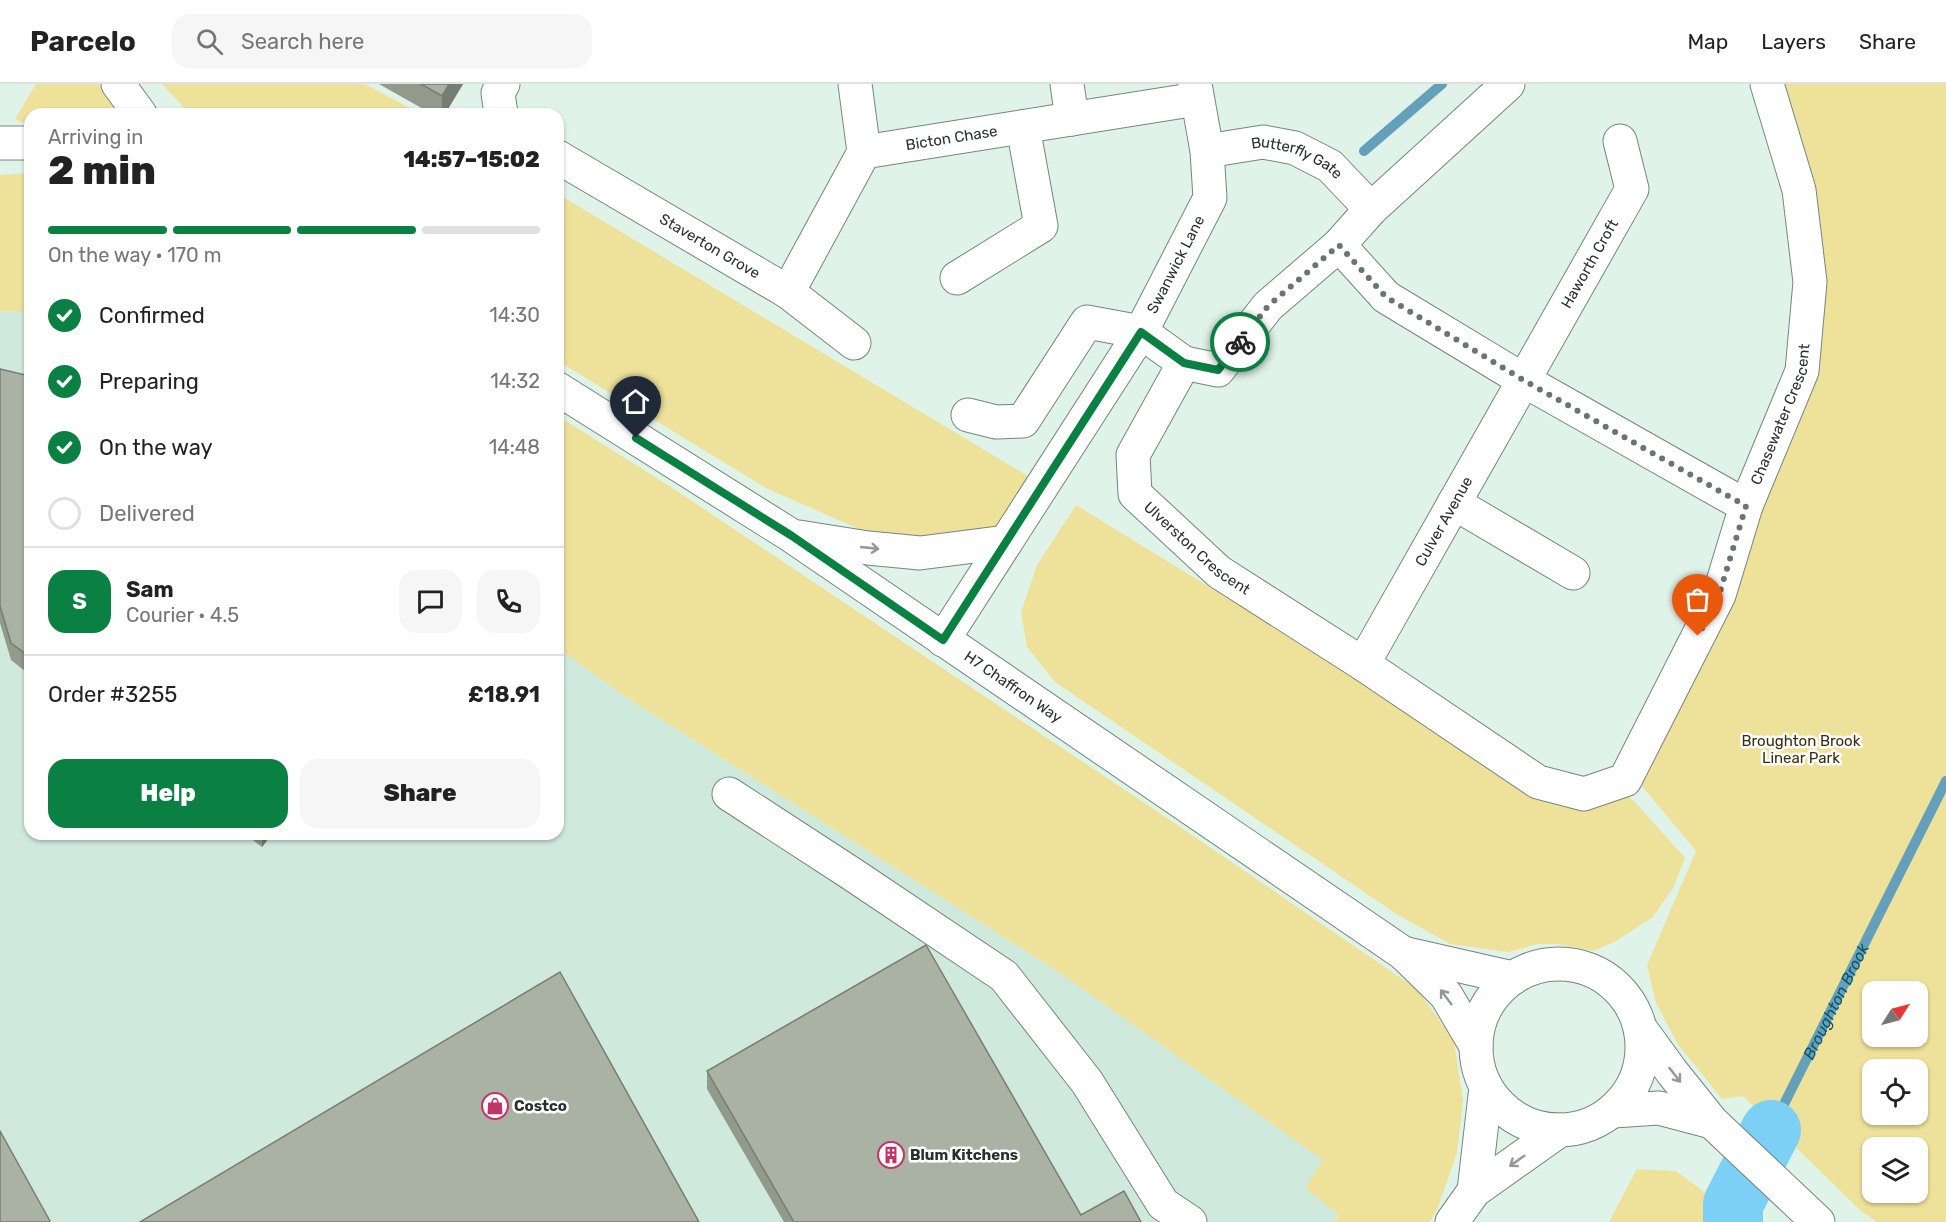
<!DOCTYPE html>
<html lang="en">
<head>
<meta charset="utf-8">
<style>
	body { margin:0; font-family:Rubik,sans-serif; background:#f6f6f6; color:#222; height:100vh; display:flex; flex-direction:column; font-size:22px; white-space:nowrap }
	* { box-sizing:border-box; margin:0 }
	p { font-size:20px; color:#767676 }
	.icon { flex:none; width:33px; height:33px; fill:none; stroke:currentColor; stroke-width:2; stroke-linecap:round; stroke-linejoin:round }
	.map { position:relative; flex:1; overflow:hidden }
	.side { position:absolute; left:24px; top:24px; width:540px; height:732px; display:flex; flex-direction:column; background:#fff; border-radius:18px; box-shadow:0 2px 4px #0004 }
	.side>* { flex:none }
	.needle { width:39px; rotate:54deg }
	.controls { position:absolute; left:1862px; top:897px; display:grid; gap:12px }
	.controls a { display:grid; place-items:center; width:66px; height:66px; border-radius:12px; background:#fff; box-shadow:0 2px 4px #0004; font-size:30px }
	.pin { position:absolute; display:grid; place-items:center; width:51px; height:51px; color:#fff; margin:-62px -26px; border-radius:50% 50% 50% 0; rotate:-45deg; box-shadow:0 0 6px #0007 }
	.pin .icon { rotate:45deg }
	.courier { position:absolute; display:grid; place-items:center; width:60px; height:60px; margin:-30px; border:4px solid #0b8043; border-radius:50%; background:#fff; color:#222; box-shadow:0 2px 8px #0007 }
	.headline em { font-style:normal; font-weight:800 }
	.headline div { display:flex; flex-direction:column-reverse }
	.headline { display:flex; align-items:center; justify-content:space-between; height:102px; padding:0 24px }
	h1 { font-size:39px; font-weight:800; line-height:45px }
	.bar { display:grid; grid-template-columns:repeat(4,1fr); gap:9px 6px; align-content:center; height:72px; padding:0 24px }
	.bar i { height:8px; border-radius:4px; background:#e0e0e0 }
	.bar .on { background:#0b8043 }
	.bar p { grid-column:span 4 }
	.line { display:flex; align-items:center; gap:15px; padding:0 24px; border-top:2px solid #e0e0e0 }
	.line div { flex:1 }
	.round { display:grid; place-items:center; flex:none; width:63px; height:63px; border-radius:18px; background:#f6f6f6 }
	ol { padding:0 24px; list-style:none }
	li { display:flex; align-items:center; gap:18px; height:66px }
	li p { margin-inline-start:auto }
	li .icon { padding:6px; border-radius:50%; background:#0b8043; color:#fff; stroke-width:4 }
	li:last-child { color:#767676 }
	li i { width:33px; height:33px; border:3px solid #e0e0e0; border-radius:50% }
	.cta { display:flex; gap:12px; margin-top:auto; padding:12px 24px }
	.cta a { flex:1; height:69px; border-radius:18px; background:#0b8043; color:#fff; font-size:24px; font-weight:800; line-height:69px; text-align:center }
	.cta a+a { background:#f6f6f6; color:#222 }
	header { display:flex; align-items:center; gap:36px; box-sizing:border-box; height:84px; padding:0 30px; background:#fff; border-bottom:2px solid #e0e0e0 }
	header strong { font-size:28px }
	nav { display:flex; gap:33px; margin-inline-start:auto; font-size:21px }
	.search { width:420px; height:54px; background:#f6f6f6; display:flex; align-items:center; gap:15px; box-sizing:border-box; padding:0 21px; border-radius:18px; color:#767676; font-size:22px }
	.map>svg:first-child { display:block }
	.built { fill:#cfeadc }
	.green { fill:#eee19a; fill-rule:evenodd }
	.lines { fill:none; stroke-linecap:round; stroke-linejoin:round }
	.stream { stroke:#64a0b9; stroke-width:10 }
	.river { stroke:#7dd0f5; stroke-width:60 }
	.minor-casing { stroke:#74867d; stroke-width:35 }
	.minor { stroke:#fff; stroke-width:33 }
	.wall { fill:#929a8c }
	.shaded-wall { fill:#777d72 }
	.building { fill:#aab3a3; stroke:#777d72; stroke-width:1.5 }
	.oneway { stroke:#949896 }
	.done { stroke:#69756f; stroke-width:6; stroke-dasharray:0 10.8 }
	.route { stroke:#0b8043; stroke-width:8 }
	.labels { text-anchor:middle; stroke-width:5; stroke-linejoin:round; paint-order:stroke }
	.street-label { font-size:15px; fill:#29312d; stroke:#fff }
	.park-label { font-size:15px; fill:#352f0e; stroke:#fff }
	.poi-label { font-size:15px; font-weight:bold; fill:#29312d; stroke:#fff; text-anchor:start }
	.water-label { font-size:16px; font-style:italic; fill:#0c526b; stroke:#fff }
</style>
</head>
<body>
<header>
<strong>Parcelo</strong>
<div class="search"><svg class="icon" aria-label="search" viewBox="0 0 24 24"><circle cx="10" cy="10" r="6"/><path d="M15 15l6 6"/></svg>Search here</div>
<nav><a>Map</a><a>Layers</a><a>Share</a></nav>
</header>
<div class="map">
<svg width="1946" height="1138" viewBox="0 0 1946 1138">
	<rect width="100%" height="100%" fill="#e0f3e9"/>
	<path class="built" d="M0,227L30,228V750H558V564L623,611L1059,888L1324,1076L1306,1104L1339,1131L1334,1138H0Z"/>
	<path class="green" d="M36,0H99L128,30H30V39L20,38L15,35Z
		M162,0H365L421,30H190Z
		M1781,0H1946V1138H1877L1862,1128L1743,1012L1722,1015L1677,959L1656,919L1647,881L1696,767L1632,690L1813,289ZM1872,908H1917V952H1872ZM1872,986H1917V1030H1872ZM1872,1064H1917V1108H1872Z
		M30,89V228L0,227V91Z
		M558,110L1031,394L999,442L931,454L861,446L766,404L558,277Z
		M558,332L674,405L1170,736L1417,905L1454,957L1463,1017L1457,1069L1437,1126L1430,1138H1334L1339,1131L1305,1104L1323,1076L1059,888L623,611L558,564Z
		M1076,421L1545,710C1584,725 1585,731 1625,710L1636,719L1685,774L1673,804L1653,833L1616,857L1594,867L1558,860H1537L1509,868L1450,860L1398,831L1055,598L1027,563L1021,528L1037,481Z
		M1637,1085L1676,1087L1745,1138H1609Z"/>
	<g class="lines">
		<g class="stream">
			<path d="M1364,67L1442,0"/>
			<path id="s1" d="M1771,1046L1946,697"/>
		</g>
		<path class="river" d="M1733,1138V1120L1771,1046"/>
		<defs>
			<g id="minor">
				<path d="M118,0L140,30"/>
				<path d="M855,0L864,68"/>
				<path d="M1067,0L1072,35"/>
				<path id="s2" d="M1508,0L1371,125L1339,161L1268,222L1218,286L1184,279L1133,371L1135,410L1219,488L1363,580L1538,698L1584,710L1625,696L1719,511L1746,422L1802,287L1810,198L1799,106L1767,0"/>
				<path d="M501,30L498,9L503,0"/>
				<path d="M0,59H30"/>
				<path id="s3" d="M1207,67L1263,58L1295,64L1330,82L1371,125"/>
				<path id="s4" d="M558,73L788,208L854,259"/>
				<path d="M1339,161L1386,213L1525,297L1746,422"/>
				<path d="M957,194L1041,142L1023,43"/>
				<path id="s5" d="M788,208L864,68L1197,15"/>
				<path id="s6" d="M558,305L792,452L1403,869L1446,911L1476,962"/>
				<path d="M968,331L996,338L1023,337L1087,238L1141,248L1184,279"/>
				<path d="M1454,419L1573,489"/>
				<path d="M799,453L868,464L920,469L1006,458"/>
				<path id="s7" d="M943,556L1141,248L1210,114L1207,67L1195,0"/>
				<path id="s8" d="M1363,580L1632,105L1620,57"/>
				<path d="M729,710L852,790L1004,892L1087,998L1163,1120L1190,1138"/>
				<path d="M1403,869L1513,894"/>
				<circle cx="1559" cy="963" r="83"/>
				<path d="M1640,944L1672,988L1712,1038L1818,1138"/>
				<path d="M1613,1027L1659,1024L1712,1038"/>
				<path d="M1474,1107L1486,1003"/>
				<path d="M1452,1138L1474,1107L1560,1046"/>
			</g>
		</defs>
		<use href="#minor" class="minor-casing"/>
		<use href="#minor" class="minor"/>
	</g>
	<path class="wall" d="M379,0H463L445,30H432Z
		M0,285L30,292V591L11,576L0,539Z
		M245,750H272L262,763Z
		M707,987L1081,1131L1141,1138H784L707,1005Z"/>
	<path class="shaded-wall" d="M449,0H463L445,30H442V12Z
		M262,750H272L262,763Z"/>
	<path class="building" d="M421,0H449L442,12Z
		M0,285L30,292V573L11,559L0,522Z
		M926,861L1081,1131L1124,1107L1141,1138H794L707,987Z
		M560,888L699,1138H140Z
		M0,1047L50,1137L49,1138H0Z"/>
	<defs><path id="oneway-shaft" d="M-6 0H5M1.5-3L5.5 0L1.5 3" fill="none" stroke-width="1.6" stroke-linecap="round" stroke-linejoin="round" transform="scale(1.5)"/></defs>
	<g class="oneway">
		<use href="#oneway-shaft" transform="translate(870 464) rotate(6)"/>
		<use href="#oneway-shaft" transform="translate(1446 913) rotate(-127)"/>
		<use href="#oneway-shaft" transform="translate(1675 991) rotate(52)"/>
		<use href="#oneway-shaft" transform="translate(1517 1077) rotate(145)"/>
	</g>
	<g class="lines">
		<path class="done" d="M1240,258L1268,222L1339,161L1386,213L1525,297L1746,422L1719,511L1698,552"/>
		<path class="route" d="M636,354L792,452L943,556L1141,248L1184,279L1218,286L1240,258"/>
	</g>
	<defs>
		<symbol id="shop-ring" viewBox="-11 -11 22 22"><circle r="9.5" fill="#fff" stroke="#c03469" stroke-width="1.5"/><path d="M-5-2.5h2.3a2.7 3.5 0 0 1 5.4 0H5L5.5 6h-11ZM-1.5-2.5h3a1.5 2.3 0 0 0-3 0Z" fill="#c03469"/></symbol>
		<symbol id="building-ring" viewBox="-11 -11 22 22"><circle r="9.5" fill="#fff" stroke="#c03469" stroke-width="1.5"/><path d="M-4-6H4V6H1V3H-1V6H-4ZM-2.5-4.3h1.7v1.8h-1.7ZM.8-4.3h1.7v1.8H.8ZM-2.5-1h1.7V.8h-1.7ZM.8-1h1.7V.8H.8Z" fill="#c03469"/></symbol>
	</defs>
	<g fill-rule="evenodd">
		<use href="#shop-ring" x="480" y="1007" width="30" height="30"/>
		<use href="#building-ring" x="876" y="1056" width="30" height="30"/>
	</g>
	<g class="labels">
		<g class="street-label">
			<text dy="5" stroke="none"><textPath href="#s5" startOffset="248">Bicton Chase</textPath></text>
			<text dy="5" stroke="none"><textPath href="#s3" startOffset="94">Butterfly Gate</textPath></text>
			<text dy="5" stroke="none"><textPath href="#s4" startOffset="176">Staverton Grove</textPath></text>
			<text dy="5" stroke="none"><textPath href="#s8" startOffset="460">Haworth Croft</textPath></text>
			<text dy="5" stroke="none"><textPath href="#s7" startOffset="442">Swanwick Lane</textPath></text>
			<text dy="5" stroke="none"><textPath href="#s2" startOffset="1574">Chasewater Crescent</textPath></text>
			<text dy="5" stroke="none"><textPath href="#s8" startOffset="164">Culver Avenue</textPath></text>
			<text dy="5" stroke="none"><textPath href="#s2" startOffset="670">Ulverston Crescent</textPath></text>
			<text dy="5" stroke="none"><textPath href="#s6" startOffset="544">H7 Chaffron Way</textPath></text>
		</g>
		<g class="park-label">
			<text x="1801" y="662">Broughton Brook<tspan x="1801" dy="17">Linear Park</tspan></text>
		</g>
		<g class="poi-label">
			<text x="514" y="1027">Costco</text>
			<text x="910" y="1076">Blum Kitchens</text>
		</g>
		<g class="water-label">
			<text dy="6" stroke="none"><textPath href="#s1" startOffset="144">Broughton Brook</textPath></text>
		</g>
	</g>
</svg>
<div class="controls">
<a><svg class="needle" viewBox="-14 -14 28 28"><path d="M0-13l5 13h-10z" fill="#e53935"/><path d="M0 13l5-13h-10z" fill="#767676"/></svg></a>
<a><svg class="icon" aria-label="locate" viewBox="0 0 24 24"><circle cx="12" cy="12" r="6"/><path d="M12 2v4M12 18v4M2 12h4M18 12h4"/></svg></a>
<a><svg class="icon" aria-label="layers" viewBox="0 0 24 24"><path d="M12 4l9 5-9 5-9-5zM3 14l9 5 9-5"/></svg></a>
</div>
<div class="pin" style="left:1698px;top:552px;background:#ea580c"><svg class="icon" aria-label="bag" viewBox="0 0 24 24"><path d="M5 8h14l-1 12H6zM9 8a3 3 0 0 1 6 0"/></svg></div>
<div class="pin" style="left:636px;top:354px;background:#1f2937"><svg class="icon" aria-label="home" viewBox="0 0 24 24"><path d="M3 11l9-7 9 7M6 9v11h12V9"/></svg></div>
<div class="courier" style="left:1240px;top:258px"><svg class="icon" aria-label="bike" viewBox="0 0 24 24"><circle cx="6" cy="16" r="4"/><circle cx="18" cy="16" r="4"/><path d="M6 16l4-8h5l3 8M10 8l3 8H6M13 5h3"/></svg></div>
<section class="side">
<div class="headline"><div><h1>2 min</h1><p>Arriving in</p></div><em>14:57–15:02</em></div>
<div class="bar"><i class="on"></i><i class="on"></i><i class="on"></i><i></i><p>On the way · 170 m</p></div>
<ol>
<li><svg class="icon" aria-label="check" viewBox="0 0 24 24"><path d="M5 12l5 5 9-10"/></svg>Confirmed<p>14:30</p></li>
<li><svg class="icon" aria-label="check" viewBox="0 0 24 24"><path d="M5 12l5 5 9-10"/></svg>Preparing<p>14:32</p></li>
<li><svg class="icon" aria-label="check" viewBox="0 0 24 24"><path d="M5 12l5 5 9-10"/></svg>On the way<p>14:48</p></li>
<li><i></i>Delivered</li>
</ol>
<div class="line" style="height:108px"><b class="round" style="background:#0b8043;color:#fff">S</b><div><b>Sam</b><p>Courier · 4.5</p></div><a class="round"><svg class="icon" aria-label="chat" viewBox="0 0 24 24"><path d="M4 5h16v11H9l-5 4z"/></svg></a><a class="round"><svg class="icon" aria-label="phone" viewBox="0 0 24 24"><path d="M5 4h4l2 5-3 2q2 4 5 5l2-3 5 2v4C11 20 4 13 5 4z"/></svg></a></div>
<div class="line" style="height:78px"><div>Order #3255</div><b>£18.91</b></div>
<div class="cta"><a>Help</a><a>Share</a></div>
</section>
</div>
</body>
</html>
